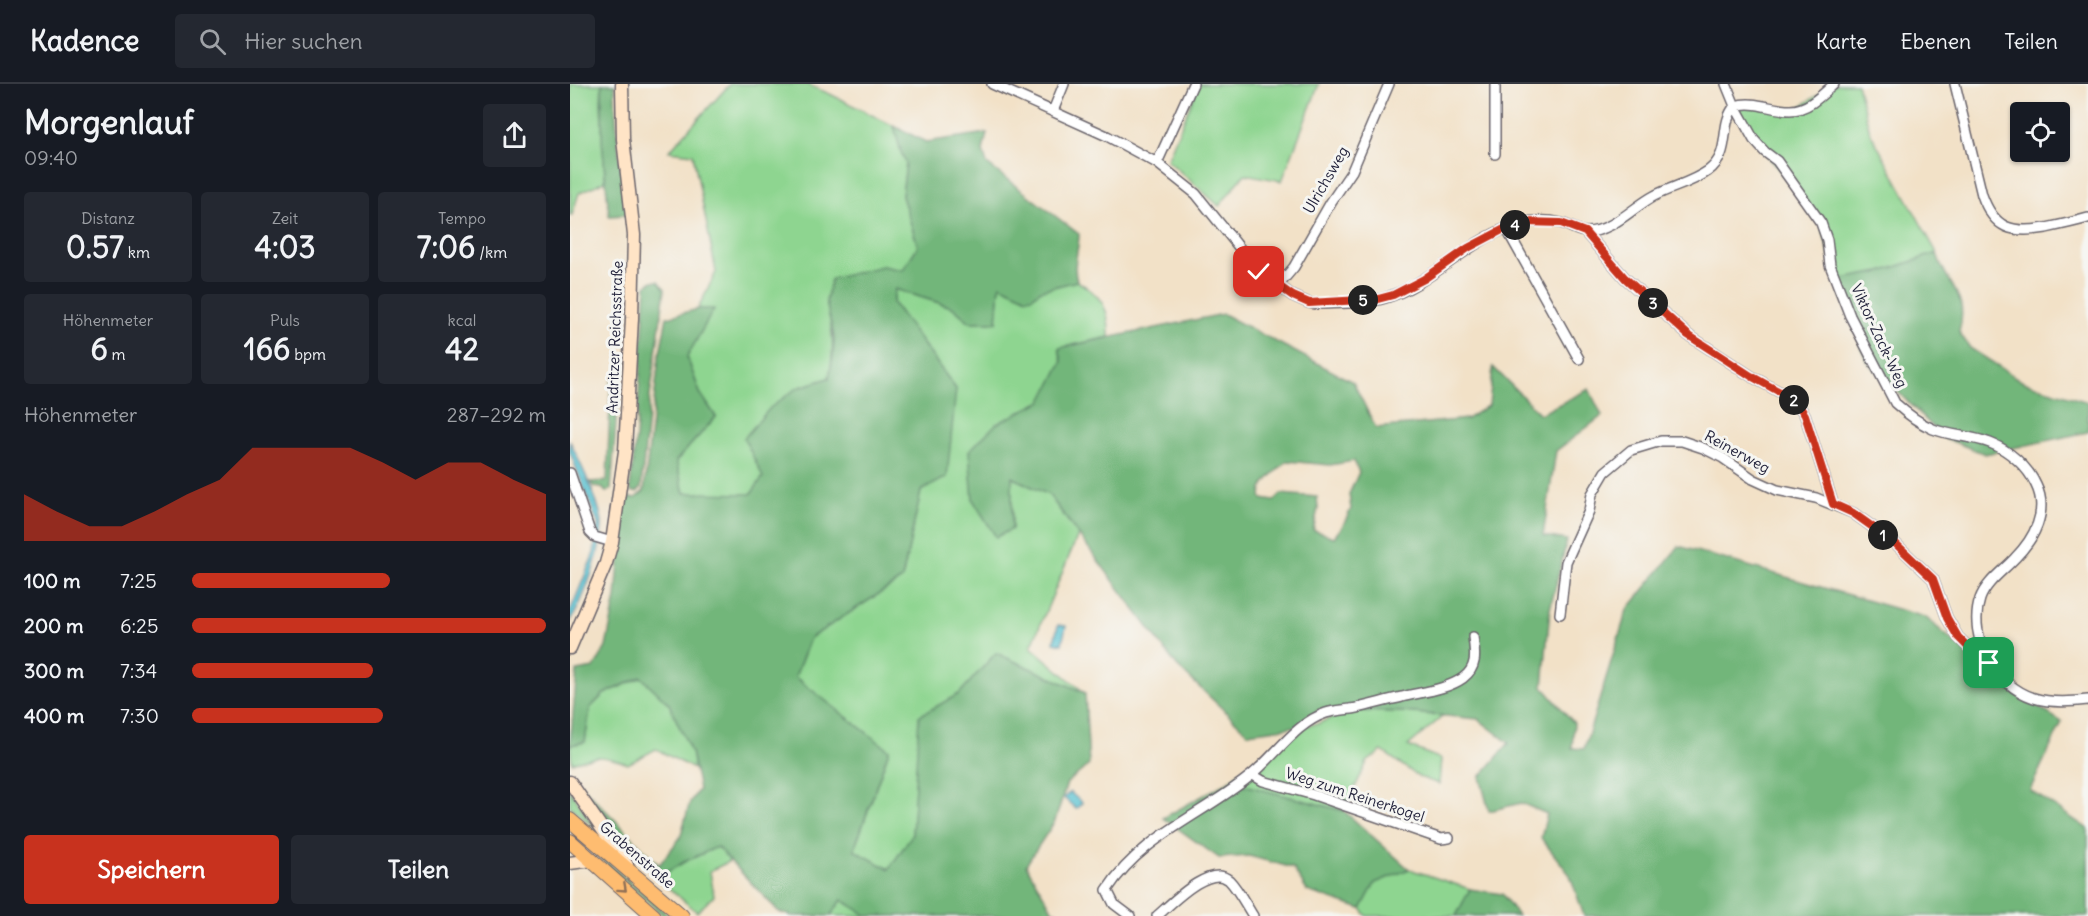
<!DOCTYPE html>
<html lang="de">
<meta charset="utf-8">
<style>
body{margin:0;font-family:Delius,sans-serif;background:#242831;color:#f1f3f6;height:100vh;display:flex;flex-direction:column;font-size:22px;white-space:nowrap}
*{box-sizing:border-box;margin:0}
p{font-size:20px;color:#9ea1a6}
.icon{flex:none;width:33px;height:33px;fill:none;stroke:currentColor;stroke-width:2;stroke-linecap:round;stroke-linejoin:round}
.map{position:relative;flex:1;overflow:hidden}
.panel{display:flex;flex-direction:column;background:#171b24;width:570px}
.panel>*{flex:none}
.fabs{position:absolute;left:1440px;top:18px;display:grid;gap:12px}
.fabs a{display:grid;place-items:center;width:60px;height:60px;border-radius:6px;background:#171b24;box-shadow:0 2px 4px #0004;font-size:30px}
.pin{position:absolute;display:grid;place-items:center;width:51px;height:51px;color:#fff;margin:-26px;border-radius:12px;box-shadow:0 3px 9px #0006}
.km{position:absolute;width:30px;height:30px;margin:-15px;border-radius:50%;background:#222;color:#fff;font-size:16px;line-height:30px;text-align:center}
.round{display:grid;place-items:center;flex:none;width:63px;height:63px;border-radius:6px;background:#242831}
.head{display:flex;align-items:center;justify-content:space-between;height:102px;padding:0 24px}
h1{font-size:33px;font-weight:800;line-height:45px}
.figures{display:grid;grid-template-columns:repeat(3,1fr);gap:9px;height:102px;padding:6px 24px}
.figures div{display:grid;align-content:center;border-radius:6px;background:#242831;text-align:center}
.figures b{font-size:30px;font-weight:800}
.figures small{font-size:16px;font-weight:400}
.figures p{font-size:16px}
.chart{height:168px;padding:12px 24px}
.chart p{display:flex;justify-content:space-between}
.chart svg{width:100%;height:108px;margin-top:6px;fill:#c8321e;opacity:.7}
.cta{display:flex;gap:12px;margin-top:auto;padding:12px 24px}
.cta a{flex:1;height:69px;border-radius:6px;background:#c8321e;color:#fff;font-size:24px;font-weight:800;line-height:69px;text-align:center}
.cta a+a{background:#242831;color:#f1f3f6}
ul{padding:0 24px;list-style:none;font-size:20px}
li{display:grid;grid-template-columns:96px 72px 1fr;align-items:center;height:45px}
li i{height:15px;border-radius:8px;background:#c8321e}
header{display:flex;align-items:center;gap:36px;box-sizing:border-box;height:84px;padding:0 30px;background:#171b24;border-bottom:2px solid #363941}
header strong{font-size:28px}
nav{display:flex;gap:33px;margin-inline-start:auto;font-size:21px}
.search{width:420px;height:54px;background:#242831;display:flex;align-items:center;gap:15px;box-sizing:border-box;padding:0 21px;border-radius:6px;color:#9ea1a6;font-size:22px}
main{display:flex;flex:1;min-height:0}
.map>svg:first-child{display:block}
</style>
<header>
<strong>Kadence</strong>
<div class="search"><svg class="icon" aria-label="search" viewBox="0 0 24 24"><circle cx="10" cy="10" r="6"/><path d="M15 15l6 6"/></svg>Hier suchen</div>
<nav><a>Karte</a><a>Ebenen</a><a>Teilen</a></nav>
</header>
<main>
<section class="panel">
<div class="head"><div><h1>Morgenlauf</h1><p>09:40</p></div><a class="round"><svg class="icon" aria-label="share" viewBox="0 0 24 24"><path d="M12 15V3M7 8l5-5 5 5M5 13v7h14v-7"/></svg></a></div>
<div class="figures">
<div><p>Distanz</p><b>0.57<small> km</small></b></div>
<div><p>Zeit</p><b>4:03</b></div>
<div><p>Tempo</p><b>7:06<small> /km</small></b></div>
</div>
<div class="figures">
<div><p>Höhenmeter</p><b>6<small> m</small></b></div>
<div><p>Puls</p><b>166<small> bpm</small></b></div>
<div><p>kcal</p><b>42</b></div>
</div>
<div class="chart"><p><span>Höhenmeter</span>287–292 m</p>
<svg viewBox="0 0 160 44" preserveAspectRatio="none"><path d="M0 44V25L10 32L20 38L30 38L40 32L50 25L60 19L70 6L80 6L90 6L100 6L110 12L120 19L130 12L140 12L150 19L160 25V44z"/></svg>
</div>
<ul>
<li><b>100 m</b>7:25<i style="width:56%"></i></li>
<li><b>200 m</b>6:25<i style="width:100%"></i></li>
<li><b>300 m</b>7:34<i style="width:51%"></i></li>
<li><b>400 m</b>7:30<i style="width:54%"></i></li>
</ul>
<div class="cta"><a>Speichern</a><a>Teilen</a></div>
</section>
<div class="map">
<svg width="1518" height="832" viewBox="0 0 1518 832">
<rect width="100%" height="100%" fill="#f6f6f2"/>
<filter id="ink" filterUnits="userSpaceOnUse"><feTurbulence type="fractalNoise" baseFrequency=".0167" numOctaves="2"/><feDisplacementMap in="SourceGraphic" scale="12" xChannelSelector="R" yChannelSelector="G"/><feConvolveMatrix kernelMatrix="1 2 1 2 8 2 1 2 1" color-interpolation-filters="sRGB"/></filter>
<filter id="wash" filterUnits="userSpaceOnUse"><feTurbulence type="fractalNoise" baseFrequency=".008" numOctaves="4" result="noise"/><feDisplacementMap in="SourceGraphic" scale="24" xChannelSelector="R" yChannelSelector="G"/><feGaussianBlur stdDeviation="1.35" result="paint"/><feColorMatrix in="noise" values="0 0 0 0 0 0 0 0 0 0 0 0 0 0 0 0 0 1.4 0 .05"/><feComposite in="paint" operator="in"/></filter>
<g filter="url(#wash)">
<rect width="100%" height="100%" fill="#f2e1c7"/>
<path fill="#8ed590" stroke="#587c66" stroke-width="1.5" d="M 0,0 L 32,0 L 31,18 L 35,97 L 9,109 L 2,131 L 0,131 Z
M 160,0 L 236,0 L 260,10 L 324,42 L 331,68 L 336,79 L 332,112 L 348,162 L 333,186 L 312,182 L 256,217 C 263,248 265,263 259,294 L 227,304 L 193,393 L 181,411 L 114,409 L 106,377 L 146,333 L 130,309 L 117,273 L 143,226 L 128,225 L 146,188 L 123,70 L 99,67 Z
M 629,0 L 749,0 L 712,97 L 675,90 L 649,122 L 597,76 Z
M 1264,0 L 1287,0 L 1300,48 L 1367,169 L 1311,188 L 1266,196 L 1251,139 L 1195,68 L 1165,22 L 1227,25 Z
M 507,197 C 531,211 540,224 539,253 L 489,264 L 492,278 L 472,318 L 426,340 L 442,445 L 441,393 L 479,411 L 508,451 L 461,563 L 515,609 L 426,569 L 389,610 L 350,632 L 342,751 L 320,785 L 284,767 L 319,666 L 225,593 L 240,554 L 332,495 L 351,407 L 386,305 L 323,219 L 325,205 L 382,223 L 400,238 L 427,238 L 430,201 L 462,213 L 471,206 Z
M 72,593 L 99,620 L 121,668 L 124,685 L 86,665 L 58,680 C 32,671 28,671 2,679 L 0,661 L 15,658 L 20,624 L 34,610 Z
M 777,627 L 834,628 L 873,632 L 838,662 L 871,675 L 869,700 L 849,693 L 812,667 L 797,678 L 774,727 L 659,697 L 729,642 L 747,640 Z
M 0,706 L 25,745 L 0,722 Z
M 12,756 L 99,832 L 94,832 L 12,758 Z
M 147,763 L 160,777 L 140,787 L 144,812 L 127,828 L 87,794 L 114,778 Z
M 839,785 L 900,805 L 886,832 L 797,832 L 791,825 L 805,799 Z
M 272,816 L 298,832 L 260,832 Z"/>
<path fill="#72b67a" stroke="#4a6c5a" stroke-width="1.5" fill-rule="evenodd" d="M 32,0 L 45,0 C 45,44 51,87 57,131 L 39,132 L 32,56 Z
M 324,42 L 356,58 L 417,49 L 413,67 L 417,80 L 509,150 C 509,166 502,181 507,197 L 471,206 L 462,213 L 457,214 L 430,201 L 427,238 L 400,238 L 382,223 L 325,205 L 323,219 L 386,305 L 377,393 L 351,407 L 332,495 L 240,554 L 225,593 L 319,666 L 284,766 L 319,785 L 342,751 L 349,632 L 389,610 L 426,569 L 515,609 L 519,681 L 497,699 L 485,737 L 456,781 L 483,827 L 502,832 L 298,832 L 272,816 L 260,832 L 222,832 L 209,828 L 147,763 L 114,778 L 87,794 L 44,746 L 9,699 L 89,781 L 110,754 L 120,718 L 129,705 L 121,668 L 99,620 L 71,593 L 34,610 L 20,624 L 15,658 L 0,661 L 7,587 L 24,584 L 36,563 L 46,514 L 50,466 L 49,413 L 65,414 L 74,407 L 89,273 L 97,233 L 128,225 L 144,225 L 117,273 L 130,309 L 146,333 L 106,377 L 114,409 L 181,410 L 193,393 L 174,354 L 200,324 L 227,304 L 259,294 L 263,272 L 264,253 L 256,217 L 261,195 L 312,182 L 333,186 L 348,162 L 332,112 L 336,79 L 331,68 Z
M 1367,169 C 1375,201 1400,209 1389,248 L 1400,264 L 1453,298 L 1518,318 L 1518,348 L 1415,370 L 1374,354 L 1296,276 L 1266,196 L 1311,188 Z
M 82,197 L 89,197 L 95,205 L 80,312 L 71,404 L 67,408 L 62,408 L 60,404 L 66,352 L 76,202 Z
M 653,230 L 783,298 L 806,344 L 897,335 L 919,321 L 923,283 L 970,330 L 1019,305 L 1032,332 L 986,367 L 973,452 L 997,456 L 980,525 L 973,603 L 1004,639 L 1002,664 L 1014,665 L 1057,526 L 1109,462 L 1355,533 L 1438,604 L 1492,638 L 1460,706 L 1518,745 L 1518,832 L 1014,832 L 1000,791 L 971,754 L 977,730 L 951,719 L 919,727 L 910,693 L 939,659 L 908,635 L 834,628 L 749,626 L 729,642 L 678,649 L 607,582 L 479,411 L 442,393 L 442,445 L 426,453 L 403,416 L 399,367 L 426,340 L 472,317 L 492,278 L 489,264 ZM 717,377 L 760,381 L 784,377 L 789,388 L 779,410 L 781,425 L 772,443 L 764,453 L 743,446 L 748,425 L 747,413 L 711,410 L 704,417 L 692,415 C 687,400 708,387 717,377 Z
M 41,297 L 49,298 L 41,406 L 36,408 L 32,404 L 24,403 L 20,398 L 37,397 Z
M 659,697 L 774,727 L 839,785 L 805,799 L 791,825 L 737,807 L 723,784 L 679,772 L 649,774 L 593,734 Z
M 900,805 L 932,810 L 948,832 L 886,832 Z"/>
<path fill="#56c2d1" stroke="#3c7286" stroke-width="1.5" d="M 0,357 C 8,375 32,423 32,440 C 32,467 14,515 0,538 L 0,528 L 24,469 L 28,440 L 0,368 Z
M 488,541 L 496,542 L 492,560 L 484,558 Z
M 500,708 L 512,719 L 506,725 L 494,714 Z"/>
</g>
<g filter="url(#ink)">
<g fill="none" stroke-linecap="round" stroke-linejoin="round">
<defs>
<path id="street" d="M 422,0 L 537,52 L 587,79 L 626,110 L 689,188 L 723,212 L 739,219 L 747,220 C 768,219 796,220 815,214 C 860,200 893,161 937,144 C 954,137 973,135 991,139 C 999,141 1008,148 1016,148 C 1042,148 1063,123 1084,112 C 1101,103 1121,99 1138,87 C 1163,68 1148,42 1165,22 C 1184,16 1201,26 1220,26 C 1238,26 1252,11 1264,0
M 1156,0 L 1165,22 L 1184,56 L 1195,68 L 1207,77 L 1251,139 L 1257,156 L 1260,181 L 1280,232 L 1325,319 C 1336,329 1349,339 1363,345 C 1381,352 1402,352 1420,359 C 1439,366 1458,383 1466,401 C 1479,427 1464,455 1445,474 C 1433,487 1416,498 1410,515 C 1397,554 1426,602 1464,614 C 1480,619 1501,618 1518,616
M 1385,0 L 1412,111 C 1424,145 1442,150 1476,144 C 1490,141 1504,138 1518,134
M 483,27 L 494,0
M 925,70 L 925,0
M 587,79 L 623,0
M 936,144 L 1009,275
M 1015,148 L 1055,194 L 1118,251 L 1181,292 L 1226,317 L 1235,331 L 1263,420
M 708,202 L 724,183 L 761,118 L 782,87 L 819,0
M 0,389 L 20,448 L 25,453 L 42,458
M 990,530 L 996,478 L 1019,427 L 1022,410 L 1035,388 L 1061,366 L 1091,357 L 1112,357 L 1133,364 L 1153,374 L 1183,395 L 1207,406 L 1246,414 L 1283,429 L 1325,459 L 1363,495 L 1377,534 L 1388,553 L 1405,570 L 1419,579
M 683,691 L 693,697 L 744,711 L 871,755 L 879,754
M 560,832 L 544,820 L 537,806 C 571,753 632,731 679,693 C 704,674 725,639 756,629 C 766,626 777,626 787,624 C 802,621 817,616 832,613 C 851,608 876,606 893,594 C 908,583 905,569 903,553
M 587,832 C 601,820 640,779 659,796 C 668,805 676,821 683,832"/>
<path id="secondary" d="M 0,564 L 36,479 L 42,458 L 55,367 L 62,234 L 64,151 L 53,55 L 52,0
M 0,698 L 57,781
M 0,779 L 22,776"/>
<path id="primary" d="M 0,736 L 112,832
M 0,757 L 84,832"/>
</defs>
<use href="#street" stroke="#6b656c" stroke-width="12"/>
<use href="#secondary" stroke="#6b656c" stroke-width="15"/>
<use href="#primary" stroke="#6b656c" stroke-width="16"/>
<use href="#street" stroke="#fff" stroke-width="9"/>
<use href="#secondary" stroke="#ffe4c6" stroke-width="12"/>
<use href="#primary" stroke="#febc70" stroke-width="14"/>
</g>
<defs><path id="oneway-chevron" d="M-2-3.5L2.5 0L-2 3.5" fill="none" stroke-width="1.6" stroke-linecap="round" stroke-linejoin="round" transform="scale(1.5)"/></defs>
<use stroke="#906f56" href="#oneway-chevron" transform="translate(53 804) rotate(42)"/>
</g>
<g fill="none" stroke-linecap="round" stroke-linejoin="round" filter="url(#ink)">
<defs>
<path id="route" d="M 689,188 L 723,212 L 739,219 L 808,215 L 823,211 L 854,195 L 898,164 L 936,144 L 955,138 L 991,139 L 1015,148 L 1055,194 L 1118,251 L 1181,292 L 1226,317 L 1235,331 L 1263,420 L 1283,429 L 1325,459 L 1363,495 L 1377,534 L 1388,553 L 1405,570 L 1419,579"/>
</defs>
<use href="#route" stroke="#fff" stroke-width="12"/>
<use href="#route" stroke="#c8321e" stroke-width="8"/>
</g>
<g text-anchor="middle" stroke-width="6" stroke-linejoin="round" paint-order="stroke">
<g font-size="15" fill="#22223b" stroke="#f6f6f2">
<text transform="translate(756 96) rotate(-60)" y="5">Ulrichsweg</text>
<text transform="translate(1309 252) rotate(65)" y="5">Viktor-Zack-Weg</text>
<text transform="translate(45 253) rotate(-88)" y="5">Andritzer Reichsstraße</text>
<text transform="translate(1167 368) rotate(29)" y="5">Reinerweg</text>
<text transform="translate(785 711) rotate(18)" y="5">Weg zum Reinerkogel</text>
<text transform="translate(67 771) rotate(41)" y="5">Grabenstraße</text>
</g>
</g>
</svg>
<div class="fabs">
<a><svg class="icon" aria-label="locate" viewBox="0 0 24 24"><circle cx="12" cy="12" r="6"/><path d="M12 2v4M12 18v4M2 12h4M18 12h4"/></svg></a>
</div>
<div class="pin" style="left:1419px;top:579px;background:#1e9e55"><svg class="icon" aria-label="arrive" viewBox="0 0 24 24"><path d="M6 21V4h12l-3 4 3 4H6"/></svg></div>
<div class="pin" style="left:689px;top:188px;background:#d93025"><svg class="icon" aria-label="check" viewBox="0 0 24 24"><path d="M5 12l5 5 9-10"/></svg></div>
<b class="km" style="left:1313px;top:451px">1</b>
<b class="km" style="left:1224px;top:316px">2</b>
<b class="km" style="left:1083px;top:219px">3</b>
<b class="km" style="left:945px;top:141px">4</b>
<b class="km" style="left:793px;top:216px">5</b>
</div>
</main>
